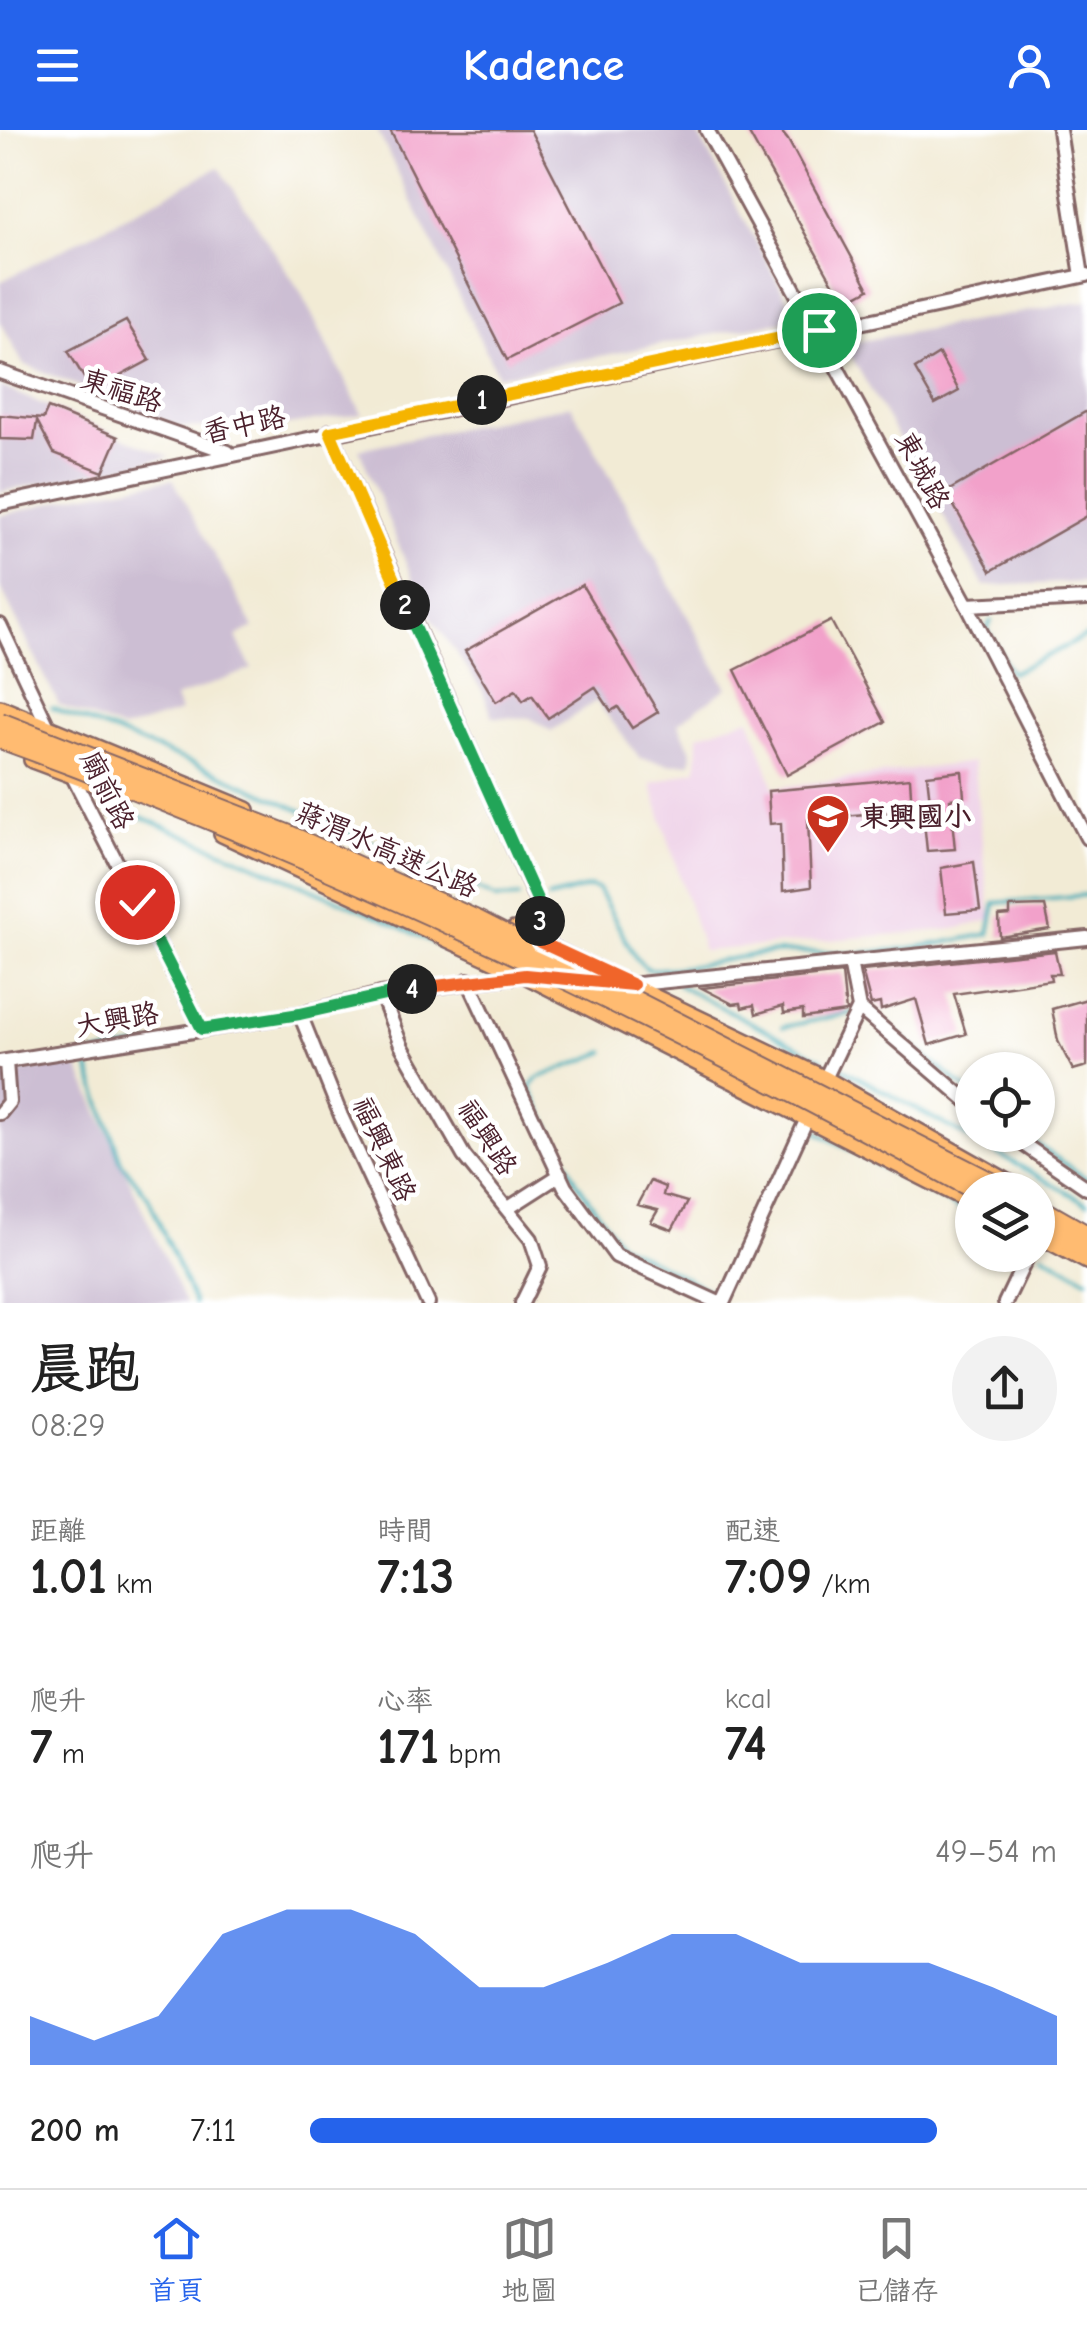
<!DOCTYPE html>
<html lang="zh-TW">
<meta charset="utf-8">
<style>
body{margin:0;font-family:"Comic Neue","LXGW WenKai TC",sans-serif;background:#f2f2f2;color:#222;height:100vh;display:flex;flex-direction:column;font-size:38px;white-space:nowrap}
*{box-sizing:border-box;margin:0}
p{font-size:32px;color:#767676}
.icon{flex:none;width:55px;height:55px;fill:none;stroke:currentColor;stroke-width:2;stroke-linecap:round;stroke-linejoin:round}
.map{position:relative;height:1173px;overflow:hidden}
.drawer{display:flex;flex-direction:column;background:#fff;flex:1}
.drawer>*{flex:none}
.buttons{position:absolute;left:955px;top:922px;display:grid;gap:20px}
.buttons a{display:grid;place-items:center;width:100px;height:100px;border-radius:50%;background:#fff;box-shadow:0 2px 8px #0004;font-size:50px}
.pin{position:absolute;display:grid;place-items:center;width:85px;height:85px;color:#fff;margin:-42px;border:5px solid #fff;border-radius:50%;box-shadow:0 2px 10px #0007}
.km{position:absolute;width:50px;height:50px;margin:-25px;border-radius:50%;background:#222;color:#fff;font-size:28px;line-height:50px;text-align:center}
.round{display:grid;place-items:center;flex:none;width:105px;height:105px;border-radius:52px;background:#f2f2f2}
.summary{display:flex;align-items:center;justify-content:space-between;height:170px;padding:0 30px}
h1{font-size:55px;font-weight:800;line-height:75px}
.stats{display:grid;grid-template-columns:repeat(3,1fr);gap:15px;height:170px;padding:10px 30px}
.stats div{display:grid;align-content:center}
.stats b{font-size:50px;font-weight:800}
.stats small{font-size:28px;font-weight:400}
.stats p{font-size:28px}
.chart{height:280px;padding:20px 30px}
.chart p{display:flex;justify-content:space-between}
.chart svg{width:100%;height:180px;margin-top:10px;fill:#2563eb;opacity:.7}
ul{padding:0 30px;list-style:none;font-size:32px}
li{display:grid;grid-template-columns:160px 120px 1fr;align-items:center;height:75px}
li i{height:25px;border-radius:12px;background:#2563eb}
header{display:flex;justify-content:space-between;align-items:center;height:130px;padding:0 30px;background:#2563eb;color:#fff;font-size:45px;font-weight:800}
.dock{display:flex;justify-content:space-around;align-items:center;height:140px;border-top:2px solid #e0e0e0;background:#fff;font-size:28px;color:#767676}
.dock a{display:grid;justify-items:center;gap:5px}
.dock .active{color:#2563eb}
.map>svg:first-child{display:block}
</style>
<header><svg class="icon" aria-label="menu" viewBox="0 0 24 24"><path d="M4 6h16M4 12h16M4 18h16"/></svg>Kadence<svg class="icon" aria-label="person" viewBox="0 0 24 24"><circle cx="12" cy="8" r="4"/><path d="M4 21q1-7 8-7t8 7"/></svg></header>
<div class="map">
<svg width="1087" height="1173" viewBox="0 0 1087 1173">
<rect width="100%" height="100%" fill="#fff"/>
<filter id="ink" filterUnits="userSpaceOnUse"><feTurbulence type="fractalNoise" baseFrequency=".01" numOctaves="2"/><feDisplacementMap in="SourceGraphic" scale="20" xChannelSelector="R" yChannelSelector="G"/><feConvolveMatrix kernelMatrix="1 2 1 2 8 2 1 2 1" color-interpolation-filters="sRGB"/></filter>
<filter id="wash" filterUnits="userSpaceOnUse"><feTurbulence type="fractalNoise" baseFrequency=".0048" numOctaves="4" result="noise"/><feDisplacementMap in="SourceGraphic" scale="40" xChannelSelector="R" yChannelSelector="G"/><feGaussianBlur stdDeviation="2.25" result="paint"/><feColorMatrix in="noise" values="0 0 0 0 0 0 0 0 0 0 0 0 0 0 0 0 0 1.4 0 .05"/><feComposite in="paint" operator="in"/></filter>
<g filter="url(#wash)">
<rect width="100%" height="100%" fill="#f2ebd5"/>
<path fill="#eed0e7" d="M 750,588 L 774,658 L 973,632 L 991,790 L 955,799 L 703,821 L 651,654 L 697,639 L 698,605 Z"/>
<path fill="#ccbed3" d="M 377,0 L 696,0 L 792,178 L 787,190 L 498,246 Z
M 219,37 L 300,161 L 362,284 L 261,299 L 181,297 L 23,234 L 0,191 L 0,152 Z
M 1087,171 L 1087,452 L 984,456 L 844,214 Z
M 0,256 L 16,263 L 170,327 L 0,362 Z
M 571,275 L 727,558 L 678,593 L 692,622 L 691,633 L 669,634 L 640,628 L 596,571 L 551,601 L 530,588 L 493,587 L 482,560 L 424,477 L 359,319 Z
M 173,349 L 254,498 L 236,507 L 252,539 L 175,568 L 180,582 L 123,600 L 59,575 L 0,457 L 0,386 L 81,365 Z
M 76,932 L 185,1173 L 0,1173 L 0,945 Z"/>
<g fill="none" stroke-linecap="round" stroke-linejoin="round">
<path stroke="#3cacb8" stroke-width="4" d="M 991,491 L 987,499 L 1011,543 L 1087,506
M 52,578 L 206,638 L 497,768 L 519,767
M 94,667 L 379,787 L 480,835
M 548,768 L 590,757 L 598,759 L 636,828 L 647,839 C 689,841 727,827 768,823 C 798,820 830,824 860,823 C 903,821 948,812 989,804 L 995,773 L 1087,765
M 678,855 L 822,929
M 876,886 L 972,964
M 783,897 L 852,883
M 605,922 L 538,948 L 530,958 L 577,1052 L 619,1113 L 716,1164
M 85,926 L 121,1032 L 148,1067 L 194,1173
M 21,937 L 170,911
M 842,938 L 1087,1073
M 815,1001 L 972,1086
M 1023,1005 L 1087,1049
M 1043,1124 L 1087,1149"/>
</g>
<g id="blocks">
<path fill="#f2a1ca" d="M 390,0 L 530,0 L 619,173 L 507,230 Z
M 747,0 L 780,0 L 788,10 L 869,159 L 844,173 Z
M 126,191 L 150,230 L 92,261 L 68,221 Z
M 939,224 L 959,261 L 935,274 L 915,239 Z
M 48,278 L 118,307 L 103,342 L 54,323 L 37,291 L 34,310 L 0,309 L 0,285 L 43,289 Z
M 1087,281 L 1087,386 L 991,441 L 946,362 Z
M 582,455 L 658,582 L 632,598 L 618,577 L 611,581 L 595,557 L 548,588 L 532,565 L 523,571 L 516,560 L 496,572 L 465,521 Z
M 831,491 L 885,592 L 787,645 L 735,540 Z
M 962,641 L 964,667 L 950,669 L 955,719 L 927,721 L 922,672 L 930,671 L 927,645 Z
M 910,648 L 912,680 L 808,689 L 811,757 L 783,761 L 781,693 L 770,694 L 768,661 Z
M 974,732 L 980,780 L 946,783 L 941,738 Z
M 1045,776 L 1050,799 L 1000,807 L 999,786 L 1010,785 L 1010,777 Z
M 1055,821 L 1060,844 L 1050,844 L 1051,850 L 954,864 L 966,904 L 929,915 L 916,869 L 881,880 L 880,873 L 871,875 L 862,841 Z
M 842,843 L 846,882 L 803,888 L 803,880 L 784,883 L 783,876 L 756,884 L 754,875 L 742,878 L 741,873 L 733,874 L 702,858 Z
M 1087,869 L 1087,936 L 1073,940 L 1058,911 L 1052,879 Z
M 650,1051 L 665,1057 L 663,1065 L 687,1072 L 672,1100 L 651,1092 L 658,1080 L 637,1075 Z"/>
</g>
</g>
<g filter="url(#ink)">
<use href="#blocks" fill-opacity="0" stroke="#856666" stroke-width="2.5"/>
<g fill="none" stroke-linecap="round" stroke-linejoin="round">
<defs>
<path id="minor" d="M 707,0 L 967,475 L 1087,708
M 1059,0 L 1082,146
M 0,242 L 228,322
M 330,301 L 539,776 L 540,812
M 0,374 L 1087,145
M 967,475 L 1087,469
M 0,495 L 51,603
M 71,643 L 202,899
M 468,850 L 565,1057 L 616,1126 L 719,1173
M 629,855 L 1087,808
M 381,864 L 401,915 L 464,1026 L 531,1109 L 540,1136 L 522,1173
M 859,878 L 972,975
M 300,884 L 341,986 L 428,1173
M 0,932 L 300,884 L 381,864 L 525,845
M 822,955 L 859,878 L 850,832
M 0,983 L 9,972 L 6,932
M 1010,1005 L 1087,1058
M 507,1079 L 560,1045
M 723,1173 L 810,982
M 1005,1173 L 1028,1125"/>
<path id="major" d="M 0,578 L 247,680
M 32,630 L 99,655
M 222,704 L 525,845 L 972,1072
M 514,800 L 825,949 L 1022,1060
M 1038,1105 L 1087,1131"/>
<path id="highway" d="M 1038,1077 L 1087,1105
M 1038,1094 L 1087,1120"/>
</defs>
<use href="#minor" stroke="#856666" stroke-width="18"/>
<use href="#major" stroke="#856666" stroke-width="20"/>
<use href="#highway" stroke="#856666" stroke-width="22"/>
<use href="#minor" stroke="#fff" stroke-width="12"/>
<use href="#major" stroke="#ffbb71" stroke-width="15"/>
<use href="#highway" stroke="#ffbb71" stroke-width="18"/>
<defs>
<path id="highway-bridge" d="M 0,592 L 287,704 L 479,791 L 1007,1060
M 0,609 C 337,731 660,889 975,1060"/>
</defs>
<use href="#highway-bridge" stroke="#856666" stroke-width="22" stroke-linecap="butt"/>
<use href="#highway-bridge" stroke="#ffbb71" stroke-width="18"/>
</g>
</g>
<g fill="none" stroke-linecap="round" stroke-linejoin="round" filter="url(#ink)">
<defs>
<path id="split-1" d="M 482,270 L 819,200"/>
<path id="split-2" d="M 405,475 L 330,302 L 482,270"/>
<path id="split-3" d="M 405,475 L 540,776 L 540,791"/>
<path id="split-4" d="M 412,859 L 525,845 L 633,855 L 540,812 L 540,791"/>
<path id="split-5" d="M 137,772 L 202,899 L 300,884 L 412,859"/>
</defs>
<use href="#split-1" stroke="#fff" stroke-width="20"/>
<use href="#split-2" stroke="#fff" stroke-width="20"/>
<use href="#split-3" stroke="#fff" stroke-width="20"/>
<use href="#split-4" stroke="#fff" stroke-width="20"/>
<use href="#split-5" stroke="#fff" stroke-width="20"/>
<use href="#split-1" stroke="#f5b400" stroke-width="12"/>
<use href="#split-2" stroke="#f5b400" stroke-width="12"/>
<use href="#split-3" stroke="#22a559" stroke-width="12"/>
<use href="#split-4" stroke="#f0652b" stroke-width="12"/>
<use href="#split-5" stroke="#22a559" stroke-width="12"/>
</g>
<defs>
<symbol id="school-pin" viewBox="-11 -11 22 30"><path d="M0 17L-7.5 6A9.5 9.5 0 1 1 7.5 6Z" fill="#c8321e" stroke="#fff"/><path d="M0-5L7-2L0 1L-7-2ZM-4 1L0 2.5L4 1V4Q0 6-4 4Z" fill="#fff"/></symbol>
</defs>
<g fill-rule="evenodd">
<use href="#school-pin" x="803" y="661" width="50" height="68"/>
</g>
<g text-anchor="middle" stroke-width="9" stroke-linejoin="round" paint-order="stroke">
<g font-size="28" fill="#4a1f2b" stroke="#fff">
<text transform="translate(122 260) rotate(18)" y="10">東福路</text>
<text transform="translate(244 294) rotate(-12)" y="10">香中路</text>
<text transform="translate(923 340) rotate(62)" y="10">東城路</text>
<text transform="translate(108 660) rotate(63)" y="10">廟前路</text>
<text transform="translate(387 719) rotate(24)" y="10">蔣渭水高速公路</text>
<text transform="translate(117 889) rotate(-10)" y="10">大興路</text>
<text transform="translate(488 1007) rotate(57)" y="10">福興路</text>
<text transform="translate(385 1019) rotate(65)" y="10">福興東路</text>
</g>
<g font-size="28" font-weight="bold" fill="#4a1f2b" stroke="#fff" text-anchor="start">
<text x="860" y="696">東興國小</text>
</g>
</g>
</svg>
<div class="buttons">
<a><svg class="icon" aria-label="locate" viewBox="0 0 24 24"><circle cx="12" cy="12" r="6"/><path d="M12 2v4M12 18v4M2 12h4M18 12h4"/></svg></a>
<a><svg class="icon" aria-label="layers" viewBox="0 0 24 24"><path d="M12 4l9 5-9 5-9-5zM3 14l9 5 9-5"/></svg></a>
</div>
<div class="pin" style="left:819px;top:200px;background:#1e9e55"><svg class="icon" aria-label="arrive" viewBox="0 0 24 24"><path d="M6 21V4h12l-3 4 3 4H6"/></svg></div>
<div class="pin" style="left:137px;top:772px;background:#d93025"><svg class="icon" aria-label="check" viewBox="0 0 24 24"><path d="M5 12l5 5 9-10"/></svg></div>
<b class="km" style="left:482px;top:270px">1</b>
<b class="km" style="left:405px;top:475px">2</b>
<b class="km" style="left:540px;top:791px">3</b>
<b class="km" style="left:412px;top:859px">4</b>
</div>
<section class="drawer">
<div class="summary"><div><h1>晨跑</h1><p>08:29</p></div><a class="round"><svg class="icon" aria-label="share" viewBox="0 0 24 24"><path d="M12 15V3M7 8l5-5 5 5M5 13v7h14v-7"/></svg></a></div>
<div class="stats">
<div><p>距離</p><b>1.01<small> km</small></b></div>
<div><p>時間</p><b>7:13</b></div>
<div><p>配速</p><b>7:09<small> /km</small></b></div>
</div>
<div class="stats">
<div><p>爬升</p><b>7<small> m</small></b></div>
<div><p>心率</p><b>171<small> bpm</small></b></div>
<div><p>kcal</p><b>74</b></div>
</div>
<div class="chart"><p><span>爬升</span>49–54 m</p>
<svg viewBox="0 0 160 44" preserveAspectRatio="none"><path d="M0 44V32L10 38L20 32L30 12L40 6L50 6L60 12L70 25L80 25L90 19L100 12L110 12L120 19L130 19L140 19L150 25L160 32V44z"/></svg>
</div>
<ul>
<li><b>200 m</b>7:11<i style="width:84%"></i></li>
</ul>
</section>
<nav class="dock">
<a class="active"><svg class="icon" aria-label="home" viewBox="0 0 24 24"><path d="M3 11l9-7 9 7M6 9v11h12V9"/></svg>首頁</a>
<a><svg class="icon" aria-label="map" viewBox="0 0 24 24"><path d="M3 6l6-2 6 2 6-2v14l-6 2-6-2-6 2zM9 4v14M15 6v14"/></svg>地圖</a>
<a><svg class="icon" aria-label="saved" viewBox="0 0 24 24"><path d="M7 4h10v16l-5-4-5 4z"/></svg>已儲存</a>
</nav>
